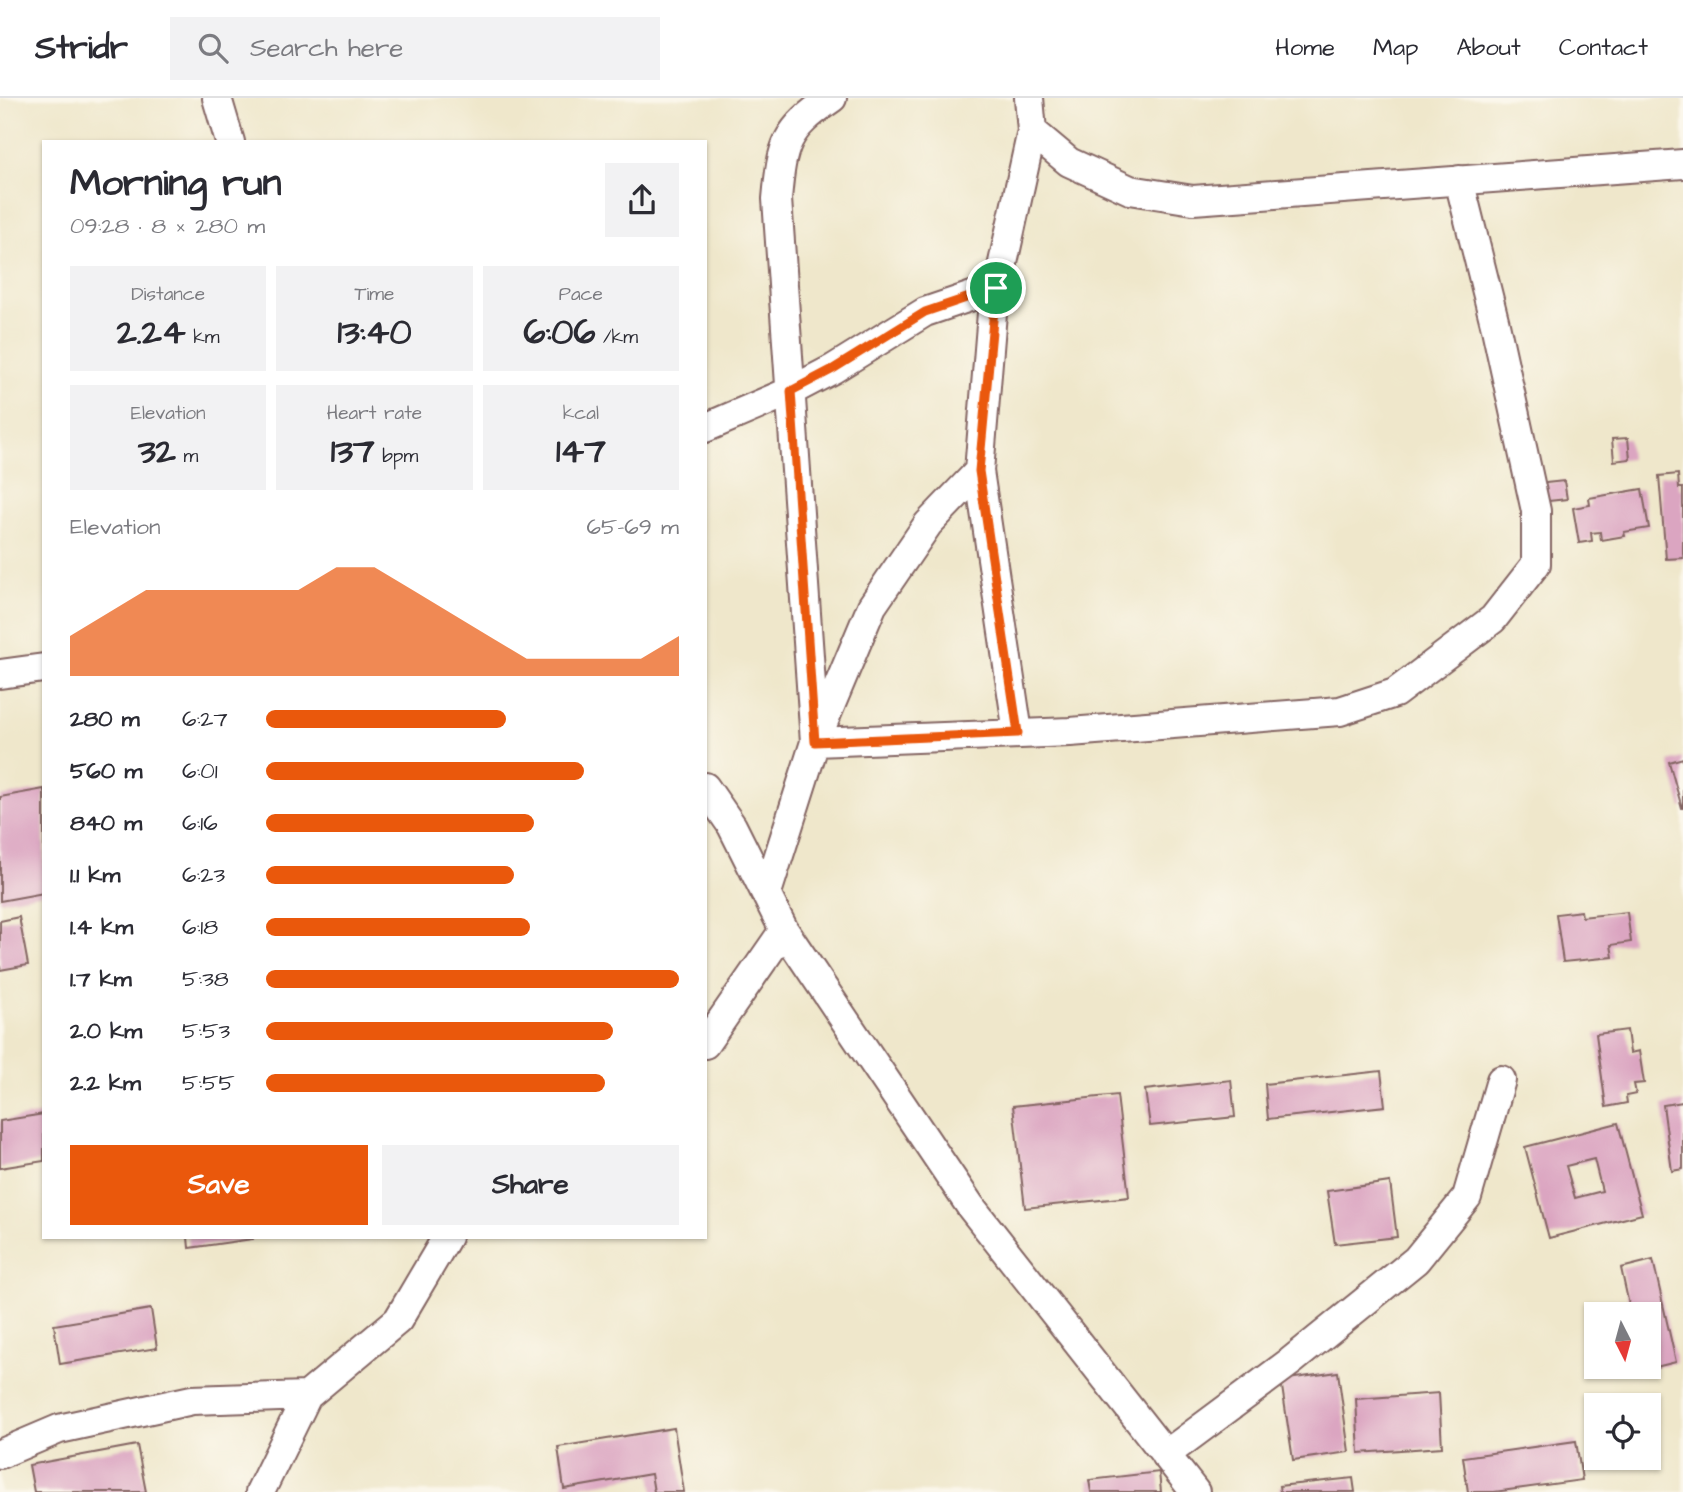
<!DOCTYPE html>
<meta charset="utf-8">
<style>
body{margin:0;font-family:"Architects Daughter",sans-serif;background:#f2f2f3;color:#2b2b33;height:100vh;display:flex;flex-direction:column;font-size:26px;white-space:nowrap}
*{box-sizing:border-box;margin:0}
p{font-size:23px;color:#7c7c81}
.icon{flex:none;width:38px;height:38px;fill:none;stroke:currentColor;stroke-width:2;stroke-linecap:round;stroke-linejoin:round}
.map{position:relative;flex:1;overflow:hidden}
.sheet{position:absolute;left:42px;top:42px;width:665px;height:1099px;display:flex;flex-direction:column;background:#fff;border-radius:0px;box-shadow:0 2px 5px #0004}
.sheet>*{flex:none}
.needle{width:46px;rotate:174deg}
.controls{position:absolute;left:1584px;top:1204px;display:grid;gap:14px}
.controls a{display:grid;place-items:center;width:77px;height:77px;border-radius:0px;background:#fff;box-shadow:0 2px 5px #0004;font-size:35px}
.pin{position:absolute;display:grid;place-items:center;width:60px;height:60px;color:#fff;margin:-30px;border:4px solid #fff;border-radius:50%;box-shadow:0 2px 7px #0007}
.round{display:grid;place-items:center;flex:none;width:74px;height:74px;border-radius:0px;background:#f2f2f3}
.headline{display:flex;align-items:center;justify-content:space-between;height:119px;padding:0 28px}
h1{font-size:38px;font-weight:700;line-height:52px}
.stats{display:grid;grid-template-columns:repeat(3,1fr);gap:10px;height:119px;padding:7px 28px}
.stats div{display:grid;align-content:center;border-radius:0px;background:#f2f2f3;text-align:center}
.stats b{font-size:35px;font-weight:700}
.stats small{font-size:19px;font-weight:400}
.stats p{font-size:19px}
.chart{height:196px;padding:14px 28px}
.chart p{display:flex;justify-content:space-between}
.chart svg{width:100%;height:126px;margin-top:7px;fill:#ea580c;opacity:.7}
.action{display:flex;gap:14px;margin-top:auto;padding:14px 28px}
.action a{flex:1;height:80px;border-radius:0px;background:#ea580c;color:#fff;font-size:28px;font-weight:700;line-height:80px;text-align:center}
.action a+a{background:#f2f2f3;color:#2b2b33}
ul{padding:0 28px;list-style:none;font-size:23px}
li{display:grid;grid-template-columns:112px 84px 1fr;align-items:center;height:52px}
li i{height:18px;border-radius:9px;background:#ea580c}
header{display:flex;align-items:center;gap:42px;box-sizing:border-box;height:98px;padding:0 35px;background:#fff;border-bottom:2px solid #e1e1e2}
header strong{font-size:33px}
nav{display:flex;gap:38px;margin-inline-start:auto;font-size:24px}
.search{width:490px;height:63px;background:#f2f2f3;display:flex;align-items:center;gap:18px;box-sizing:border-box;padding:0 24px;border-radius:0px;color:#7c7c81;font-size:26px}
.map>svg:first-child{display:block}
</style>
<header>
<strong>Stridr</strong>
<div class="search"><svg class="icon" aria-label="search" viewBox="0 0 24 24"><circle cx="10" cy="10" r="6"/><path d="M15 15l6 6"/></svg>Search here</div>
<nav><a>Home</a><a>Map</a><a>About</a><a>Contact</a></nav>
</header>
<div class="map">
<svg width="1683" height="1394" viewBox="0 0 1683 1394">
<rect width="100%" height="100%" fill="#fbf7ec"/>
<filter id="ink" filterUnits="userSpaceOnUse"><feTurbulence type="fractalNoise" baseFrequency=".0143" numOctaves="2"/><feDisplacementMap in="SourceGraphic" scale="14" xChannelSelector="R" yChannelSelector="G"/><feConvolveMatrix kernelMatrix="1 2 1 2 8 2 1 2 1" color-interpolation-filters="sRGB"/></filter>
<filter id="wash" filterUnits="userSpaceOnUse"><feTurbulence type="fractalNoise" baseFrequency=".00686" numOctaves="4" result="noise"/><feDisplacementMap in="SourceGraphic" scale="28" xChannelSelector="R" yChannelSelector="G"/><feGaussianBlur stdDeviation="1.57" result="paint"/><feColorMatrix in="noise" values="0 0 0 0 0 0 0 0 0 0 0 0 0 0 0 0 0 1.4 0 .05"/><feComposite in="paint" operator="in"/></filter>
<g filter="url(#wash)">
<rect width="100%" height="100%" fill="#efe7cb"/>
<g id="blocks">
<path fill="#dba5c1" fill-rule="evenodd" d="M 1628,340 L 1630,361 L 1614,363 L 1612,341 Z
M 1678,376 L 1679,390 L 1683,390 L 1683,460 L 1666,461 L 1659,378 Z
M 1564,383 L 1567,401 L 1539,404 L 1537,386 Z
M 1642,391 L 1649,430 L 1624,434 L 1625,438 L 1601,442 L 1600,434 L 1591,435 L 1592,443 L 1579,445 L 1573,410 L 1590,407 L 1589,400 Z
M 1683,660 L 1683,710 L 1682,710 L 1669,664 Z
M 44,691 L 44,795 L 0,803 L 0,699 Z
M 1581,813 L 1582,819 L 1627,814 L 1631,844 L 1611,847 L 1613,859 L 1563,864 L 1556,816 Z
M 19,819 L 28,867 L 0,872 L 0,823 Z
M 1627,932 L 1630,955 L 1639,953 L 1644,985 L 1634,986 L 1636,996 L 1626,998 L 1627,1005 L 1606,1009 L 1596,936 Z
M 1381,973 L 1385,1008 L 1268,1021 L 1265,986 Z
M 1231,982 L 1235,1019 L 1150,1028 L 1145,992 Z
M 1117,997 L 1129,1099 L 1025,1110 L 1013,1008 Z
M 1683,1004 L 1683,1071 L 1672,1073 L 1663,1007 Z
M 44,1016 L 44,1063 L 0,1070 L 0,1023 Z
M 1618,1025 L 1642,1116 L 1549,1140 L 1525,1049 ZM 1594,1061 L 1602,1093 L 1575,1100 L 1566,1068 Z
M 1390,1084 L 1397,1139 L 1335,1146 L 1327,1093 Z
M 188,1139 L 253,1139 L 253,1141 L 189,1150 Z
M 1653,1162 L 1676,1264 L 1644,1272 L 1644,1269 L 1648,1269 L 1648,1216 L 1631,1216 L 1621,1170 Z
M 151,1211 L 157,1250 L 60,1266 L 54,1227 Z
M 1338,1274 L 1349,1354 L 1293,1362 L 1281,1282 Z
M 1439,1295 L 1442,1349 L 1359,1355 L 1356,1301 Z
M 674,1330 L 684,1394 L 654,1394 L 651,1376 L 564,1391 L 558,1349 Z
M 1576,1343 L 1582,1382 L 1494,1394 L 1468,1394 L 1463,1359 Z
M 137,1347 L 146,1394 L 34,1394 L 29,1367 Z
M 1159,1374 L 1161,1394 L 1091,1394 L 1089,1382 Z
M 1353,1380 L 1355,1394 L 1280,1394 L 1279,1388 Z"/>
</g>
</g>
<g filter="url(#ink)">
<use href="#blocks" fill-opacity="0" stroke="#846563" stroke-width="2"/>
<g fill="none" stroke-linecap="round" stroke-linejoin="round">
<defs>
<path id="minor" d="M 217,0 L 230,44
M 1032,33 L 1069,64 L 1130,92 L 1193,102 L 1683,66
M 705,330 L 791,293 L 833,271 L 925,214 L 996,190
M 0,576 L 44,570
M 1018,635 L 979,373 L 992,215 L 1032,33 L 1029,0
M 815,644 L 1070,634 L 1340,613 L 1395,595 L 1493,521 L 1536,466 L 1536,413 L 1495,226 L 1459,82
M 815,644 L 777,101 C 782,46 785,32 832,0
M 705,689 L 732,728 L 784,832 L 971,1109 L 1195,1394
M 767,795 L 815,644 L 872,508 L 928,426 L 979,373
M 705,946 L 784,832
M 0,1356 L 59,1331 L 192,1302 L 307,1298
M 1165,1357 L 1290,1264 L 1416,1162 L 1467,1099 L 1501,982
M 260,1394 L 307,1298 L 398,1222 L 447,1139"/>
</defs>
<use href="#minor" stroke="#846563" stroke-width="32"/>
<use href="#minor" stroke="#fff" stroke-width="28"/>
</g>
</g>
<g fill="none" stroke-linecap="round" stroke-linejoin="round" filter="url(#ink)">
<defs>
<path id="route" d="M 996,190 L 979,373 L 1018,635 L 815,644 L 791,293 L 833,271 L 925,214 Z"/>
</defs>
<use href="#route" stroke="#fff" stroke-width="14"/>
<use href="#route" stroke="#ea580c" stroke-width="9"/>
</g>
</svg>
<div class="controls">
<a><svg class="needle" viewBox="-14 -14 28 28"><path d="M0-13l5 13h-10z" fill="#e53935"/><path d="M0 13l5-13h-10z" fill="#7c7c81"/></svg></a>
<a><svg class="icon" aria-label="locate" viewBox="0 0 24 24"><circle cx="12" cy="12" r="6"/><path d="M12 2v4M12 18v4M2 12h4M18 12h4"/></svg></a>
</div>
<div class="pin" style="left:996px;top:190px;background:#1e9e55"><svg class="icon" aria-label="arrive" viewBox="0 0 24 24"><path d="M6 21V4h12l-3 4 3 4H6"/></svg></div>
<section class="sheet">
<div class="headline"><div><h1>Morning run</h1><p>09:28 · 8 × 280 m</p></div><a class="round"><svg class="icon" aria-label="share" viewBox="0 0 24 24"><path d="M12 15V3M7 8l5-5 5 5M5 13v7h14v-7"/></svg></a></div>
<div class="stats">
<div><p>Distance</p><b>2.24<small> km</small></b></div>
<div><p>Time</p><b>13:40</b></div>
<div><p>Pace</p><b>6:06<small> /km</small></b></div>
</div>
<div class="stats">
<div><p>Elevation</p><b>32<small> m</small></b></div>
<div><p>Heart rate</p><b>137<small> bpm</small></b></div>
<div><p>kcal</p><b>147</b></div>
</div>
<div class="chart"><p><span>Elevation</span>65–69 m</p>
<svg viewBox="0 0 160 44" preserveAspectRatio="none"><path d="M0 44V30L10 22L20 14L30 14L40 14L50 14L60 14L70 6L80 6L90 14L100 22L110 30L120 38L130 38L140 38L150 38L160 30V44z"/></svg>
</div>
<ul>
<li><b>280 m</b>6:27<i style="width:58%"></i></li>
<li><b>560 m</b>6:01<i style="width:77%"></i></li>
<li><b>840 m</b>6:16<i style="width:65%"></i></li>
<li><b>1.1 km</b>6:23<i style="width:60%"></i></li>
<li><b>1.4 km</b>6:18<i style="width:64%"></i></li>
<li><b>1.7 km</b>5:38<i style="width:100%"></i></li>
<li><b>2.0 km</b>5:53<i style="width:84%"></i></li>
<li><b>2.2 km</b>5:55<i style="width:82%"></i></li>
</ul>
<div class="action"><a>Save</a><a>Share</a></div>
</section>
</div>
